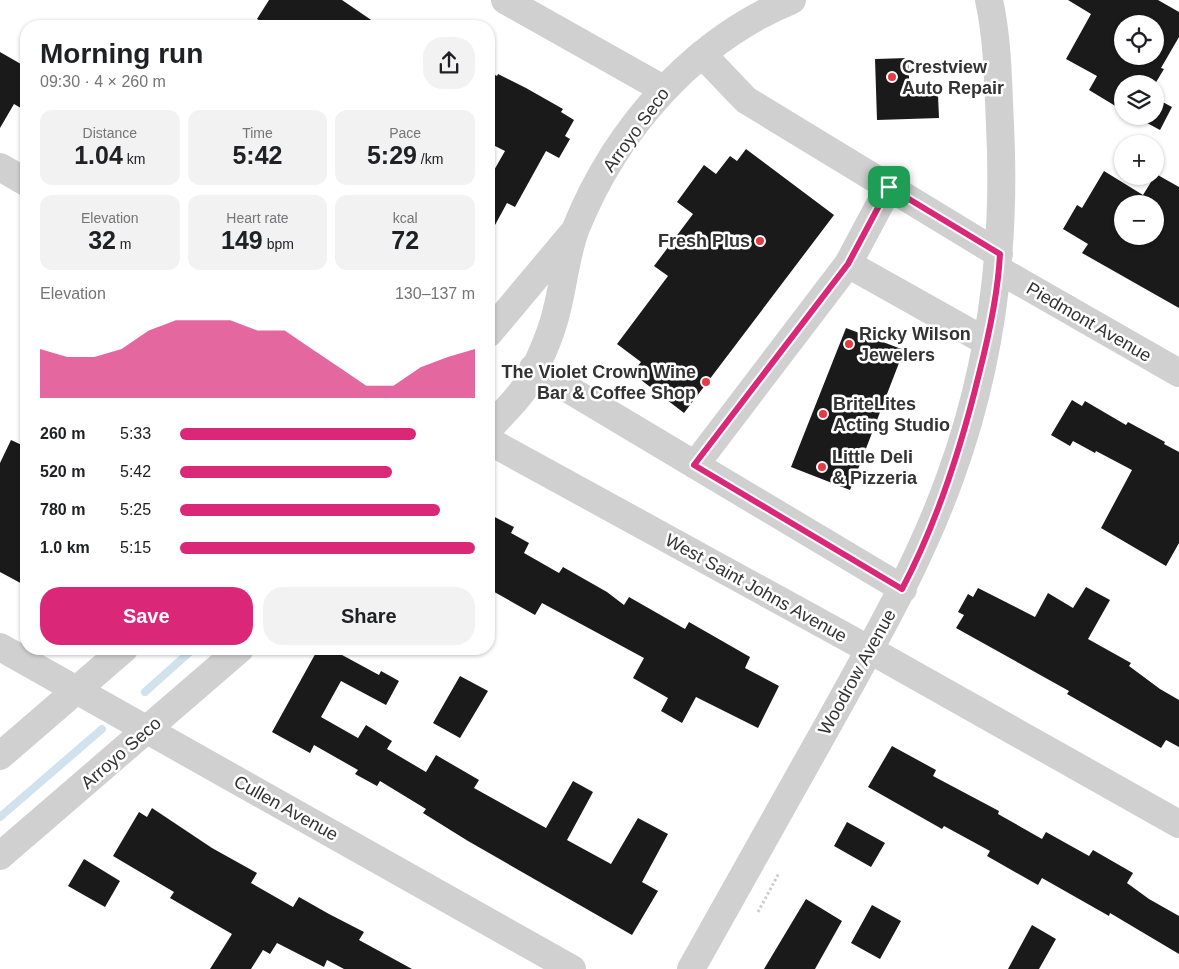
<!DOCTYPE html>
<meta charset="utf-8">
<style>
body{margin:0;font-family:Helvetica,sans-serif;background:#f2f2f2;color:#202124;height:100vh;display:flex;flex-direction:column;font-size:19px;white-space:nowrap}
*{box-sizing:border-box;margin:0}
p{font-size:16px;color:#757577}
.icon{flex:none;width:28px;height:28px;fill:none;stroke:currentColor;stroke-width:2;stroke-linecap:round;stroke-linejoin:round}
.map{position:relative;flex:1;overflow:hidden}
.drawer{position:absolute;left:20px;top:20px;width:475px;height:635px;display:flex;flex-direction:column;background:#fff;border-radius:20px;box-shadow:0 1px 4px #0004}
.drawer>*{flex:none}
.controls{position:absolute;left:1114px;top:15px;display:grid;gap:10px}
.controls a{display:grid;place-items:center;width:50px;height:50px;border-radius:50%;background:#fff;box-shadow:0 1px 4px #0004;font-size:25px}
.pin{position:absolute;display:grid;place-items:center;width:42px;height:42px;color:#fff;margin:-21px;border-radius:10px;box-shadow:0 2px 8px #0006}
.round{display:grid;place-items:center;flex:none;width:52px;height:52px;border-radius:20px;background:#f2f2f2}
.overview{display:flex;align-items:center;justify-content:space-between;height:85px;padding:0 20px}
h1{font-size:28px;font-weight:700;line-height:38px}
.metrics{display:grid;grid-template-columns:repeat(3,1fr);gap:8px;height:85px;padding:5px 20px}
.metrics div{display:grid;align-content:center;border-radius:12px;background:#f2f2f2;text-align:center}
.metrics b{font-size:25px;font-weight:700}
.metrics small{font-size:14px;font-weight:400}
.metrics p{font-size:14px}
.chart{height:140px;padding:10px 20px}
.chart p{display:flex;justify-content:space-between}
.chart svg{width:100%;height:90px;margin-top:5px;fill:#db2777;opacity:.7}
.action{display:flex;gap:10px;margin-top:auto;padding:10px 20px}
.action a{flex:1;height:58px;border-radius:20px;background:#db2777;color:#fff;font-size:20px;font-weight:700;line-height:58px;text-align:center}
.action a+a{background:#f2f2f2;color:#202124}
ul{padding:0 20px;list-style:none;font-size:16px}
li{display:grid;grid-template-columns:80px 60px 1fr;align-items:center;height:38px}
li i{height:12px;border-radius:6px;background:#db2777}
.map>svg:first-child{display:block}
</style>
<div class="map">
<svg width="1179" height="969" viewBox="0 0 1179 969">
<rect width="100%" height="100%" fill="#fff"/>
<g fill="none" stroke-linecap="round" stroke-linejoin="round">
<path stroke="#cfe2ee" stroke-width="8" d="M 145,692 L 193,649
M 0,817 L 102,729"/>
</g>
<path fill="#1a1a1a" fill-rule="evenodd" d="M 269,0 L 342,0 L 380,26 L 269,26 L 257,19 Z
M 1068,0 L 1158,0 L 1179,12 L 1179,37 L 1161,68 L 1164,69 L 1155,84 L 1122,84 L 1122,110 L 1089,90 L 1097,76 L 1066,59 L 1091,14 ZM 1122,24 L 1155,24 L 1155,56 L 1122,56 Z
M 0,52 L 26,67 L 26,111 L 14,104 L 0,128 Z
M 908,58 L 910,96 L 938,95 L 939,118 L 877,120 L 875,59 Z
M 489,72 L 497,76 L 498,74 L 526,88 L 563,109 L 561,112 L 574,120 L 565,136 L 570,139 L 559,158 L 546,151 L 515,207 L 507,203 L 489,236 L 489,179 L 505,151 L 489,143 Z
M 1155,98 L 1172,107 L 1160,130 L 1134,116 L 1155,116 Z
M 746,149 L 834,215 L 684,413 L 632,373 L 641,362 L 617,344 L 668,276 L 654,266 L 693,214 L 677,202 L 704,165 L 716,174 L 730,156 L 737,161 Z
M 1104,171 L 1143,195 L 1156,174 L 1179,187 L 1179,308 L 1082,253 L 1088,244 L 1063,229 L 1077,205 L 1082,208 ZM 1122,204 L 1155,204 L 1155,236 L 1122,236 Z
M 846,328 L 904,350 L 850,490 L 791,467 Z
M 1072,400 L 1082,406 L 1085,401 L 1126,425 L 1128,422 L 1165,442 L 1164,444 L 1179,452 L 1179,543 L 1166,566 L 1101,528 L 1132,470 L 1096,451 L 1095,453 L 1073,441 L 1070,446 L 1051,435 Z
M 11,440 L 26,447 L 26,586 L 0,572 L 0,463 Z
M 489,514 L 514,527 L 511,533 L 529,543 L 524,553 L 559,573 L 563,567 L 607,592 L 624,605 L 629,597 L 685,629 L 689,622 L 750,657 L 745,668 L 779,686 L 758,728 L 696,697 L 682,723 L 661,711 L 668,698 L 633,678 L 644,658 L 542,603 L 535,615 L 489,589 Z
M 1086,587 L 1110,600 L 1088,639 L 1131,663 L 1129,666 L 1160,689 L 1179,700 L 1179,747 L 1166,740 L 1161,748 L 1067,694 L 1069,691 L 956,628 L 964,615 L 958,612 L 968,594 L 973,597 L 978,588 L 1035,617 L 1048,593 L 1073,608 Z
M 318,649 L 331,649 L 379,675 L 381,671 L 399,681 L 386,705 L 341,681 L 321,717 L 358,738 L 366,725 L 392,741 L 387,749 L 426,772 L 436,755 L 479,780 L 474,788 L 546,828 L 573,781 L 593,792 L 567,840 L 611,864 L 638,818 L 668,834 L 642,882 L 658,891 L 632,935 L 468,841 L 423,813 L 426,809 L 380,781 L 377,786 L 355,774 L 358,770 L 314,745 L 310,753 L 272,732 Z
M 460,676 L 488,691 L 460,738 L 433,723 Z
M 892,746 L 936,770 L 933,776 L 999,811 L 998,814 L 1042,839 L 1046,832 L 1089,856 L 1093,850 L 1133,873 L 1127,883 L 1149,899 L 1179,916 L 1179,954 L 1110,913 L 1109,916 L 1042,878 L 1038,885 L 987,856 L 990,851 L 944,826 L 942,829 L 868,787 Z
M 152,808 L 212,848 L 257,873 L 251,883 L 293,907 L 299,897 L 329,914 L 364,932 L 359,940 L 412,969 L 344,969 L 327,960 L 324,967 L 277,943 L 270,954 L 263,950 L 251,969 L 210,969 L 232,934 L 170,898 L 174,892 L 113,856 L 139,812 L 147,817 Z
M 847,822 L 885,843 L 871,867 L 834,846 Z
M 84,859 L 120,881 L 105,907 L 68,886 Z
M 806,899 L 842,921 L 815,969 L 764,969 Z
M 872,905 L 901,921 L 880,959 L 851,943 Z
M 1032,925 L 1056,939 L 1039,969 L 1008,969 Z"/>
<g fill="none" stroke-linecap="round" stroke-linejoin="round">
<path stroke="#cdcdcd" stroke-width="3" stroke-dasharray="2.5 2.5" stroke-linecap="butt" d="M 758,912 L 779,873"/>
<path stroke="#d0d0d0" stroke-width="28" d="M 505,0 L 663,89
M 702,54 L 746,100 L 999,254
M 0,167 L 26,182
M 889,187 L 848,264 L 987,342
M 999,270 L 1179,373
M 489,333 L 572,234
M 533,368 L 903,589
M 489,429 C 500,416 514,403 524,389 C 533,375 547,343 552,327 C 563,295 564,259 576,228 C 616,129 693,41 792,0
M 489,441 L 870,650 L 1179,824
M 695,465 L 848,264
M 0,647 L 572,969
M 0,756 L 124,649
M 0,856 L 240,649
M 691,969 C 737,887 783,805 829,723 C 874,642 920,562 951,475 C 992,362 1006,244 1000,125 C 998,83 998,41 989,0"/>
</g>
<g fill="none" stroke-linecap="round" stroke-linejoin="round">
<defs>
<path id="route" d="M 889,187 L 1000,254 C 998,294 989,335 979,374 C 961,448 938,521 902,589 L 694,465 L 848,264 Z"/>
</defs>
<use href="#route" stroke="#fff" stroke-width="10"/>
<use href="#route" stroke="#db2777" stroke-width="6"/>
</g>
<g fill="#e63946" stroke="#fff" stroke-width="2">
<circle cx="892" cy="77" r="5"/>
<circle cx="760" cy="241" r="5"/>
<circle cx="849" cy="344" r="5"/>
<circle cx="706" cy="382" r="5"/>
<circle cx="823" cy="414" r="5"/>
<circle cx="822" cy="467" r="5"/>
</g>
<g text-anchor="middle" stroke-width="5" stroke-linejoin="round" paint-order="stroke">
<g font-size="18" font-weight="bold" fill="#333" stroke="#fff" text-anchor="start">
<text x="902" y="73">Crestview<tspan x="902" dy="21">Auto Repair</tspan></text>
<text x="750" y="247" text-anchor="end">Fresh Plus</text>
<text x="859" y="340">Ricky Wilson<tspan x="859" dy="21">Jewelers</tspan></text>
<text x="696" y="378" text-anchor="end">The Violet Crown Wine<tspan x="696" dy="21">Bar &amp; Coffee Shop</tspan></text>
<text x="833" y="410">BriteLites<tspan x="833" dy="21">Acting Studio</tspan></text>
<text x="832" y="463">Little Deli<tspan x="832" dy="21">&amp; Pizzeria</tspan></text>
</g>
<g font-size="18" fill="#333" stroke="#fff">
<text transform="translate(636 130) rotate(-54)" y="6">Arroyo Seco</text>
<text transform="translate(1089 322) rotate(30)" y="6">Piedmont Avenue</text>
<text transform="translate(756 588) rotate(29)" y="6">West Saint Johns Avenue</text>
<text transform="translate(857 672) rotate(-61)" y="6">Woodrow Avenue</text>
<text transform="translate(121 753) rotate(-41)" y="6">Arroyo Seco</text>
<text transform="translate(286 808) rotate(29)" y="6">Cullen Avenue</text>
</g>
</g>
</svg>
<div class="controls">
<a><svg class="icon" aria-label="locate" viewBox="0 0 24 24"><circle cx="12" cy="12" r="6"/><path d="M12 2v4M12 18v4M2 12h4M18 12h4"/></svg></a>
<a><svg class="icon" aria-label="layers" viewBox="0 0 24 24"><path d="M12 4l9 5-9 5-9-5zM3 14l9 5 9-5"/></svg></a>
<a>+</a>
<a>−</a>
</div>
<div class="pin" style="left:889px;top:187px;background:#1e9e55"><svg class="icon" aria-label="arrive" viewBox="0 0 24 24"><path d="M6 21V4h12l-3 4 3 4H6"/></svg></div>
<section class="drawer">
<div class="overview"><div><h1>Morning run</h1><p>09:30 · 4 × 260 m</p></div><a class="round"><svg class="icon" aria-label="share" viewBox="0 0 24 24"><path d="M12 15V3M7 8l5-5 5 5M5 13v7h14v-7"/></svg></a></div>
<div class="metrics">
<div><p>Distance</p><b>1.04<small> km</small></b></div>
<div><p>Time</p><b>5:42</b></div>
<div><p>Pace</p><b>5:29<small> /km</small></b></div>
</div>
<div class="metrics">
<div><p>Elevation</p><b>32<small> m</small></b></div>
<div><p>Heart rate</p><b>149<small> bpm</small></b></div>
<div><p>kcal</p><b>72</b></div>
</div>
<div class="chart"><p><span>Elevation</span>130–137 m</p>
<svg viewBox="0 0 160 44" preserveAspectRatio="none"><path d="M0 44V20L10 24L20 24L30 20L40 11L50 6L60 6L70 6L80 11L90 11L100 20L110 29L120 38L130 38L140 29L150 24L160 20V44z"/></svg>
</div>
<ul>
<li><b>260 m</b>5:33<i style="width:80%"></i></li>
<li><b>520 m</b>5:42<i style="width:72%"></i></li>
<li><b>780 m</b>5:25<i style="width:88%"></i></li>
<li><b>1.0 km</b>5:15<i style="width:100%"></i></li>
</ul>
<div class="action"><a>Save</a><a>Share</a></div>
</section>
</div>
